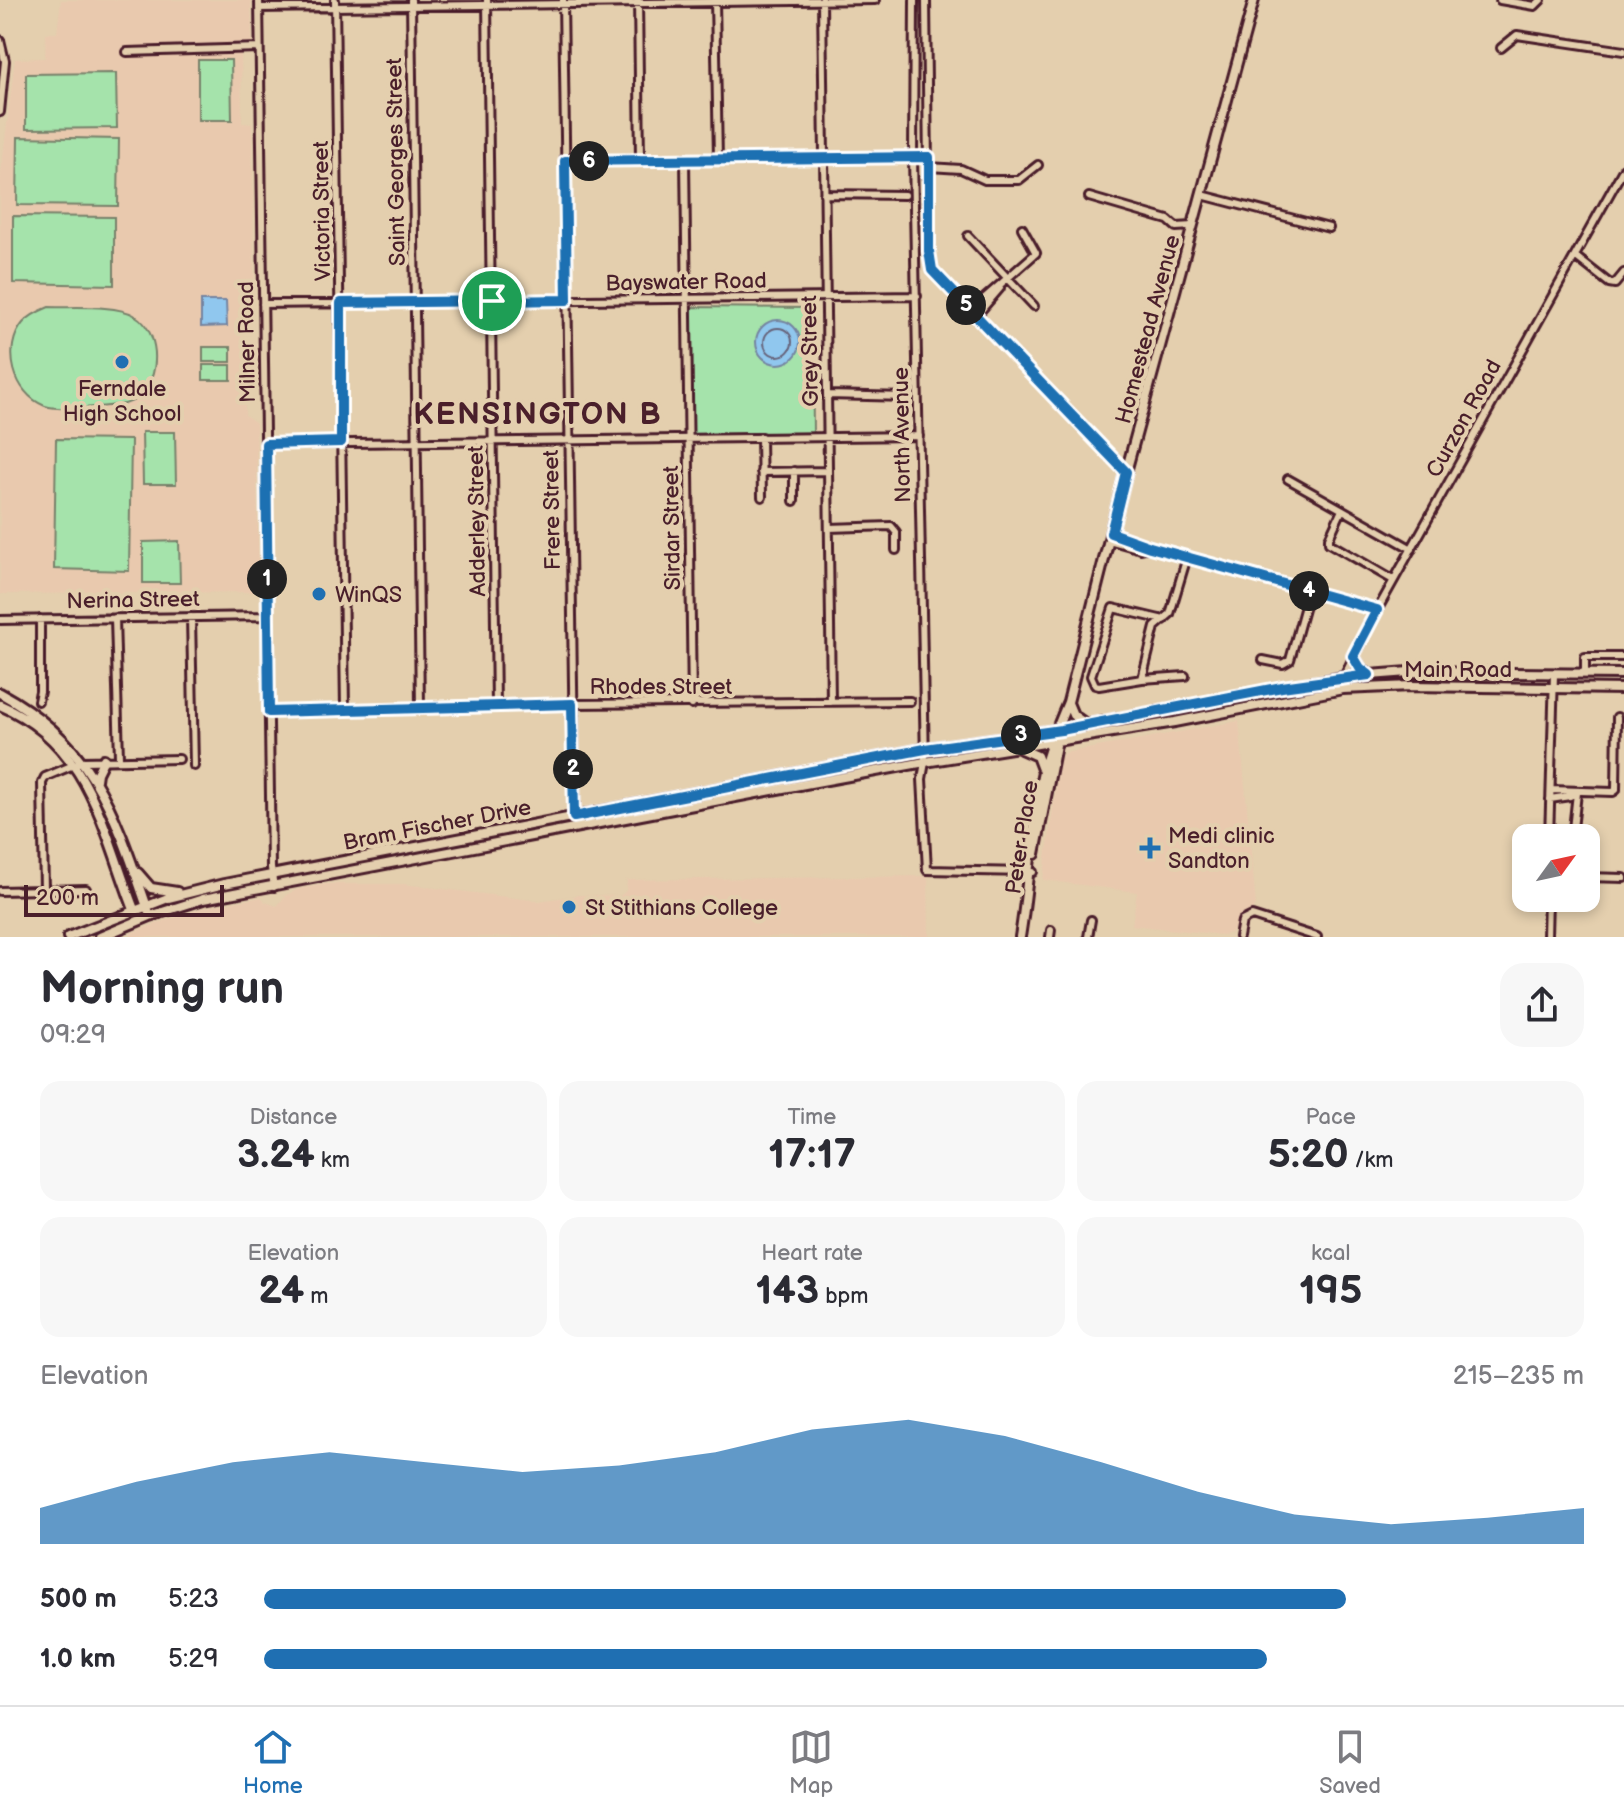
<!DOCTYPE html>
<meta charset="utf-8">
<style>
body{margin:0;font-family:"Balsamiq Sans",sans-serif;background:#f7f7f7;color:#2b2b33;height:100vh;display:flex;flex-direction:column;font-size:30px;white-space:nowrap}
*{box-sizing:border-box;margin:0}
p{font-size:26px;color:#7c7c81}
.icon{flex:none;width:44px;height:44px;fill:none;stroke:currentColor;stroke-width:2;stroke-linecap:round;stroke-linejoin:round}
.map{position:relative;height:937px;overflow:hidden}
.details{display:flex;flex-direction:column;background:#fff;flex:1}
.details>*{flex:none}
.needle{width:52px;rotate:57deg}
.fabs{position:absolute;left:1512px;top:824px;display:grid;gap:16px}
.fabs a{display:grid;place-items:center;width:88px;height:88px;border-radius:16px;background:#fff;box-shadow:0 4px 12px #0003;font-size:40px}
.scale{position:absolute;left:24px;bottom:20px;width:200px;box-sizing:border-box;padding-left:8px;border:4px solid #4a1f2b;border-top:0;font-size:22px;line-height:28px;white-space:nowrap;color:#4a1f2b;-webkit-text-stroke:6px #e4cfae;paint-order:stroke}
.pin{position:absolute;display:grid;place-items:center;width:68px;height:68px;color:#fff;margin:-34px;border:4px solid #fff;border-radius:50%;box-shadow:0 2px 8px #0007}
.km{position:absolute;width:40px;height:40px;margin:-20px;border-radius:50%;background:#222;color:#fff;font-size:22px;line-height:40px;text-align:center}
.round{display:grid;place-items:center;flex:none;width:84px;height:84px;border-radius:24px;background:#f7f7f7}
.overview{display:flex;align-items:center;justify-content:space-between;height:136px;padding:0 40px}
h1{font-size:44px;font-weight:700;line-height:60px}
.figures{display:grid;grid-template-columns:repeat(3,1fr);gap:12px;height:136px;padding:8px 40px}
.figures div{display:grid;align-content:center;border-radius:20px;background:#f7f7f7;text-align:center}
.figures b{font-size:40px;font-weight:700}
.figures small{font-size:22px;font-weight:400}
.figures p{font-size:22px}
.chart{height:224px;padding:16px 40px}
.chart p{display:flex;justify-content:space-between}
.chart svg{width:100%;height:144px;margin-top:8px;fill:#1f6fb2;opacity:.7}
ul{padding:0 40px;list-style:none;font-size:26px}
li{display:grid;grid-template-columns:128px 96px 1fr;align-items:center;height:60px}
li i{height:20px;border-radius:10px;background:#1f6fb2}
.dock{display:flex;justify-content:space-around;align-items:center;height:112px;border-top:2px solid #e1e1e2;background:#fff;font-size:22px;color:#7c7c81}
.dock a{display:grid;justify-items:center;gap:4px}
.dock .active{color:#1f6fb2}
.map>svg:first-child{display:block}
</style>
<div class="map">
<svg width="1624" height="937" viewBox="0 0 1624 937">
<rect width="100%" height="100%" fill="#e4cfae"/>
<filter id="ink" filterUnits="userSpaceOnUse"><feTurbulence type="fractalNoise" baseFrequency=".0125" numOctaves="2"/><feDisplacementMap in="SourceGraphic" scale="16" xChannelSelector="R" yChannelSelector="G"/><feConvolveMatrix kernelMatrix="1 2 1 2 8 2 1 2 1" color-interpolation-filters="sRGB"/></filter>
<g filter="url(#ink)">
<path fill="#e9c9ae" d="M 61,0 L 251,0 L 252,45 L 241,46 L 242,123 L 252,124 L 254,281 L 252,298 L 243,309 L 245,415 L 256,423 L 259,592 L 0,594 L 0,181 L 15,59 L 45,58 L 46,33 L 57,33 Z
M 1239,721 L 1256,906 L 1230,933 L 1222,935 L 1132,925 L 1137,892 L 1043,880 L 1060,758 L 1065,753 Z
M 928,876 L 929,937 L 131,937 L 131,933 L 201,908 L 262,897 L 265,902 L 277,906 L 286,895 L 298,889 L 326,884 L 403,884 L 539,901 L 579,895 L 620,896 L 626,891 L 627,880 Z"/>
<path fill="#a5e3ab" stroke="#78816b" stroke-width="2" d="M 198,60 L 231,60 L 232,120 L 198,120 Z
M 116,73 L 117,128 L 26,129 L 26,74 Z
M 18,137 L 119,139 L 118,206 L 17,205 Z
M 13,216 L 114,217 L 114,285 L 13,283 Z
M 49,307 C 72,308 115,304 134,315 C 167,334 161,402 118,405 C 100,407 60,411 45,406 C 13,394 2,348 23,323 C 30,315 39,311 49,307 Z
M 689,307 L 812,308 L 813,439 L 686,441 Z
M 203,347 L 231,347 L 231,362 L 203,362 Z
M 203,365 L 231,365 L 231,380 L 203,380 Z
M 142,432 L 175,432 L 176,484 L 143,484 Z
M 56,439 L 131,440 L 129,571 L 54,569 Z
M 179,541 L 180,583 L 143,583 L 143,542 Z"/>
<path fill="#90c7ee" stroke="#7484a0" stroke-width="2" d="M 201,301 L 226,301 L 227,326 L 201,327 Z
M756 342a22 22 0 1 1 44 0a22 22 0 1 1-44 0Z"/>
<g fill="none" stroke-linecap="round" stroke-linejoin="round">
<path stroke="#666279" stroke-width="2" d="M764 342a14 14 0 1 1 28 0a14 14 0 1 1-28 0Z"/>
<defs>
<path id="street" d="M 259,0 L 271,868 L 274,887
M 335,0 L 345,709
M 411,0 L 420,707
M 487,0 L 496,706
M 563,0 L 575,820
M 638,0 L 640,160
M 715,0 L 718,159
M 822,0 L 831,702
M 914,0 L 913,157 L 925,762 L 922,779 L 927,870 L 1033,872
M 926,0 L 929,251 L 932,270 L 1126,472
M 1500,0 L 1535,6 L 1541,0
M 259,8 L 875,0
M 0,40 L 5,61 L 0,112
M 1501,48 L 1517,35 L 1624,51
M 127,52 L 259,48
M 685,160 L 692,705
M 565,161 L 929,157
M 929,167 L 961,169 L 985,180 L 1019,180 L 1038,165
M 824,194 L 905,195
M 1202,195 L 1329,228
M 1089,197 L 1168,220 L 1176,227 L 1193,226
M 968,236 L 1034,306
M 1576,257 L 1609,283 L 1615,284 L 1624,273
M 263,304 L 917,296
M 971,310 L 1036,253 L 1022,228
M 976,316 L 1000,288
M 828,395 L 907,397
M 761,437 L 762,497
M 266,444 L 919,436
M 761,472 L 828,471
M 1288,479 L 1412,549
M 794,501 L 794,471
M 1342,510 L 1329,538 L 1329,543 L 1393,580
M 829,528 L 891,526 L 896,532 L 896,550
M 1111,533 L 1150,547 L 1377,610
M 1109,540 L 1141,549 L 1150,547
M 191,617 L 194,766
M 115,618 L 119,758
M 0,620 L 267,616
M 1164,620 L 1113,608 L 1091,676 L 1095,685 L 1099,686 L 1142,679 L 1155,627 L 1170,614 L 1187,557
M 1263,660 L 1283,664 L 1290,660 L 1309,591
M 1585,674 L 1585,657 L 1624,657
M 1142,679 L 1185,676
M 1343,689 L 1344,677 L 1365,632 L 1624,168
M 38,701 L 40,691 L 40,619
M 269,712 L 572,704 L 910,701
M 1551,790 L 1613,792 L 1616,790 L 1617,717
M 1550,799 L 1570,796 L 1574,793
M 1549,838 L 1554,674
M 1572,838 L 1577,793
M 1586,877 L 1624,878
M 44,890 L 42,783 L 45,777 L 83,761 L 179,759
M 0,891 L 86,889
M 1050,937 L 1051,930
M 1088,937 L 1091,920
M 1239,937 L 1242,921 L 1252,916 L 1317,937
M 1547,937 L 1548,898"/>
<path id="secondary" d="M 1353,656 L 1360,668 L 1368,674
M 0,693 C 94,744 115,814 148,910
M 1068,703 L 1073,715 L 1087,725
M 0,705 C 91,744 103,831 135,912
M 1021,749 L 1037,756 L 1043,772
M 96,780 L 97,773 L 104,759
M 1035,854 L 1056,745
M 138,873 L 151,888 L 177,892
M 68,937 L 168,898 L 224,884 L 925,749 L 1061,730 L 1344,677 L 1409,672 L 1624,674
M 100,937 L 150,916 L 203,899 L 772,790 L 925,762 L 1175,722 L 1343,689 L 1411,686 L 1624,689
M 1020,937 C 1029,882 1031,826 1043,772 C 1049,747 1058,725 1068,702 L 1126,472 L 1254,0"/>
</defs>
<use href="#street" stroke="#4a1f2b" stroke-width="12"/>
<use href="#secondary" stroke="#4a1f2b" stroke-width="14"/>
<use href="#street" stroke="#e4cfae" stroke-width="6"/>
<use href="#secondary" stroke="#e4cfae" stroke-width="8"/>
</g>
</g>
<g fill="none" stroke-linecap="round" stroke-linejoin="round" filter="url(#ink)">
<defs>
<path id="route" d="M 929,157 L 929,251 L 932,270 L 1126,472 L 1111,533 L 1150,547 L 1377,610 L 1353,656 L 1360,668 L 1369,675 L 1282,687 L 1061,730 L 925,749 L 574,817 L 572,704 L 269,712 L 266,444 L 341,442 L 341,303 L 567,300 L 565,161 Z"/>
</defs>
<use href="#route" stroke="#fff" stroke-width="16"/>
<use href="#route" stroke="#1f6fb2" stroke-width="10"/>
</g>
<g fill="#1f6fb2" stroke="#e4cfae" stroke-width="3">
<circle cx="122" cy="362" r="8"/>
<circle cx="319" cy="594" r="8"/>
<path d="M1146 836h8v8h8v8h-8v8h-8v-8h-8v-8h8z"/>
<circle cx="569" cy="907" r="8"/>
</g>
<g text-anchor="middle" stroke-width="8" stroke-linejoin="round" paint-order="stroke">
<g font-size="22" fill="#4a1f2b" stroke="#e4cfae">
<text transform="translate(395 162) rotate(-91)" y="8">Saint Georges Street</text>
<text transform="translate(321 211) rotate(-91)" y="8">Victoria Street</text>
<text transform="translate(686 281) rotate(-1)" y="8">Bayswater Road</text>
<text transform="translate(1147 329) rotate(-75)" y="8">Homestead Avenue</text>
<text transform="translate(246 342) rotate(-91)" y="8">Milner Road</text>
<text transform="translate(809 351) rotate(-91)" y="8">Grey Street</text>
<text transform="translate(1463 418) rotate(-61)" y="8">Curzon Road</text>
<text transform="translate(901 435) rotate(-91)" y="8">North Avenue</text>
<text transform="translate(551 510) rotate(-91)" y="8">Frere Street</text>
<text transform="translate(476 521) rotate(-91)" y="8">Adderley Street</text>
<text transform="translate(671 528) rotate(-91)" y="8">Sirdar Street</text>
<text transform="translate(133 599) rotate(-1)" y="8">Nerina Street</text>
<text x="1458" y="677">Main Road</text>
<text x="661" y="694">Rhodes Street</text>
<text transform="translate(437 824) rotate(-11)" y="8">Bram Fischer Drive</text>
<text transform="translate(1021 837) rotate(-81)" y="8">Peter Place</text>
</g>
<g font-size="22" fill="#4a1f2b" stroke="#e4cfae" text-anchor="start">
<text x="122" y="396" text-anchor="middle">Ferndale<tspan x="122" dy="25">High School</tspan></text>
<text x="335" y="602">WinQS</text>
<text x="1168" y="843">Medi clinic<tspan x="1168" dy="25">Sandton</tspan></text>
<text x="585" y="915">St Stithians College</text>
</g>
<g font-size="30" font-weight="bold" letter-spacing="2" fill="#4a1f2b" stroke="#e4cfae">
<text x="538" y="424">KENSINGTON B</text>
</g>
</g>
</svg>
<div class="fabs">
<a><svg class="needle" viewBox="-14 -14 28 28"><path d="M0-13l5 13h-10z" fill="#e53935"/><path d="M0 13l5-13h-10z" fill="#7c7c81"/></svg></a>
</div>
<div class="scale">200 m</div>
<div class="pin" style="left:492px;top:301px;background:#1e9e55"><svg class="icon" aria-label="arrive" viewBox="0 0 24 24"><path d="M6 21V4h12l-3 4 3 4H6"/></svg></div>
<b class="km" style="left:267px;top:579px">1</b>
<b class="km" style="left:573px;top:769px">2</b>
<b class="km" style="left:1021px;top:735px">3</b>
<b class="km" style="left:1309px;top:591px">4</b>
<b class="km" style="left:966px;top:305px">5</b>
<b class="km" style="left:589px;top:161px">6</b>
</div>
<section class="details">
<div class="overview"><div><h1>Morning run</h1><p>09:29</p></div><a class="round"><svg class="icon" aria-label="share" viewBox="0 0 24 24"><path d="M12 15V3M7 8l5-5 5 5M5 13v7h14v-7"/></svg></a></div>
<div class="figures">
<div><p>Distance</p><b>3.24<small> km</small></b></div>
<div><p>Time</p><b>17:17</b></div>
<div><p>Pace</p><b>5:20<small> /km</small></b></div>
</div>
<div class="figures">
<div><p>Elevation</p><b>24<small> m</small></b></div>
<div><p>Heart rate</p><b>143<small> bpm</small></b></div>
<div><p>kcal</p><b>195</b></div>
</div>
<div class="chart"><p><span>Elevation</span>215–235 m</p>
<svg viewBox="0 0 160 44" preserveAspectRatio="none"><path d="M0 44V33L10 25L20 19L30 16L40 19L50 22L60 20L70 16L80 9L90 6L100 11L110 19L120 28L130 35L140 38L150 36L160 33V44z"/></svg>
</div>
<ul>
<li><b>500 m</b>5:23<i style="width:82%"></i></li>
<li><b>1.0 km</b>5:29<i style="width:76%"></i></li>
</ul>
</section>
<nav class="dock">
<a class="active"><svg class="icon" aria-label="home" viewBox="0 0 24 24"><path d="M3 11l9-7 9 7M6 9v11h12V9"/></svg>Home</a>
<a><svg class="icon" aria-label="map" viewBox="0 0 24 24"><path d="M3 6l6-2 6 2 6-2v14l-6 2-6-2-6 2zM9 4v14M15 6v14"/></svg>Map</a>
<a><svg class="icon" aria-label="saved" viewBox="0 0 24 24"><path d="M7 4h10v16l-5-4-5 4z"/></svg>Saved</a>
</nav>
